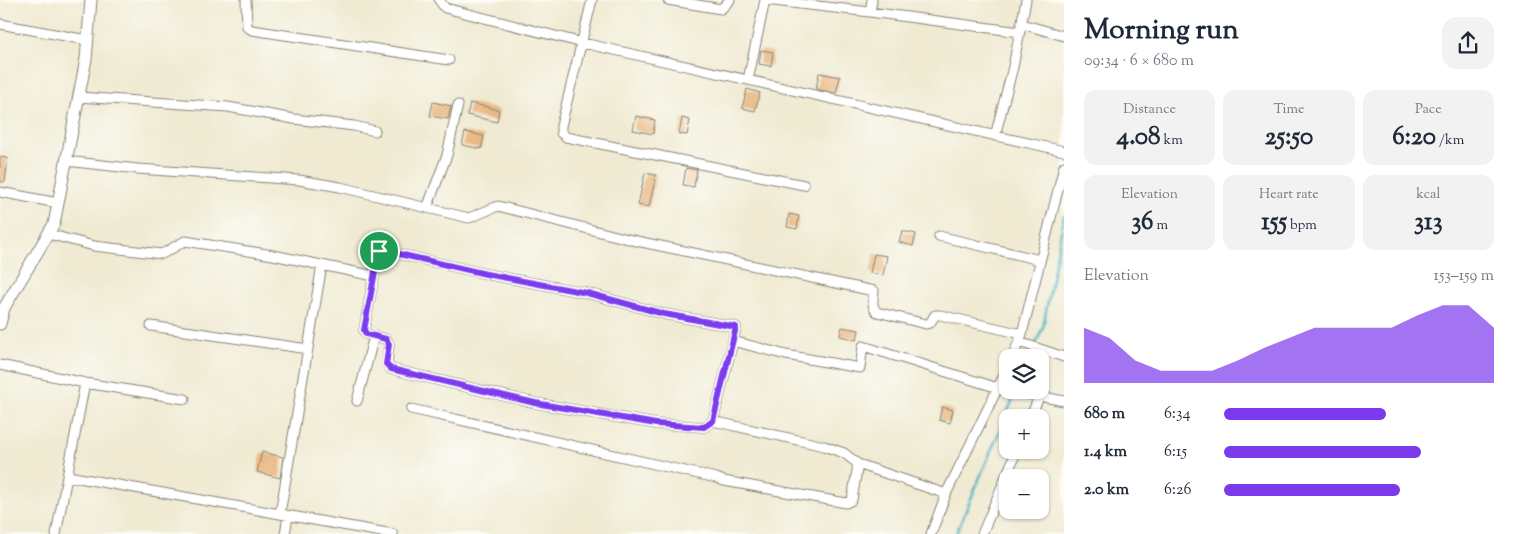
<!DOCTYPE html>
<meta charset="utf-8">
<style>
body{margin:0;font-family:"Sorts Mill Goudy",serif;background:#f2f2f3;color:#1f2937;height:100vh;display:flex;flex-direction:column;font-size:19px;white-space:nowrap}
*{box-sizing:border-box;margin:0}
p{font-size:16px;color:#747a83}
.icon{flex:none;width:28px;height:28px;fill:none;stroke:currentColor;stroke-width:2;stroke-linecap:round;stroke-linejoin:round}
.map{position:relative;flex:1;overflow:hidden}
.side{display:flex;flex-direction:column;background:#fff;width:450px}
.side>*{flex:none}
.tools{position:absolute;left:999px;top:349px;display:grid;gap:10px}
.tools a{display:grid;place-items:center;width:50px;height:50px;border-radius:10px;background:#fff;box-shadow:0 1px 4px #0004;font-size:25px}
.pin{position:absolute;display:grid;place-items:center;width:42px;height:42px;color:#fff;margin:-21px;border:2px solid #fff;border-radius:50%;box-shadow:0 1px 5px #0007}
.round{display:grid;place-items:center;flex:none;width:52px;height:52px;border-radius:15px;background:#f2f2f3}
.head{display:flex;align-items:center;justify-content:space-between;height:85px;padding:0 20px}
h1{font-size:28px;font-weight:800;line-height:38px}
.figures{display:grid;grid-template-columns:repeat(3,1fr);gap:8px;height:85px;padding:5px 20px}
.figures div{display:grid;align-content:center;border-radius:12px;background:#f2f2f3;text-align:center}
.figures b{font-size:25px;font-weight:800}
.figures small{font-size:14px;font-weight:400}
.figures p{font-size:14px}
.chart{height:140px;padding:10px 20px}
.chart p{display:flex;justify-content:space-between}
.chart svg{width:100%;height:90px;margin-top:5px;fill:#7c3aed;opacity:.7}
ul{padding:0 20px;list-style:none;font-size:16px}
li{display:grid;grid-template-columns:80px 60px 1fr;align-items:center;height:38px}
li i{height:12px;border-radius:6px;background:#7c3aed}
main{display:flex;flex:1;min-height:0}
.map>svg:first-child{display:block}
</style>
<main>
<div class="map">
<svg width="1064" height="534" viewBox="0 0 1064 534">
<rect width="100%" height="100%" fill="#fdfcf7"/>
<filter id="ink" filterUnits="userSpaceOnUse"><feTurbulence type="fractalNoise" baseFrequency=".02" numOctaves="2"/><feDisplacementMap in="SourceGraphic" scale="10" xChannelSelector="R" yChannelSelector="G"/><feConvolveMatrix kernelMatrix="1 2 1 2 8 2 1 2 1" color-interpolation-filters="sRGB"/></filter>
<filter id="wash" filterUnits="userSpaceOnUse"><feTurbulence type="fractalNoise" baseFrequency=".0096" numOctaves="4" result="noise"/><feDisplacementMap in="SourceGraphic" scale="20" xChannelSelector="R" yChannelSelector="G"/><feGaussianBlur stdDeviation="1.12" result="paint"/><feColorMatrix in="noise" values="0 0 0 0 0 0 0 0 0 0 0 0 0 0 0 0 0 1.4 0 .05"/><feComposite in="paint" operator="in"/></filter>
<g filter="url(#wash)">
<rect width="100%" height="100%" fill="#efead1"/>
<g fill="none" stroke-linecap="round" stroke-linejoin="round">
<path stroke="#44aec3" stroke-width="2.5" d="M 1030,358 L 1043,327 L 1064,216
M 956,534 L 1015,394"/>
</g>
<g id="blocks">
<path fill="#eab984" d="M 761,50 L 773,52 L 771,66 L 759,64 Z
M 819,73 L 840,77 L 836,93 L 816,89 Z
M 747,89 L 760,93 L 755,111 L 742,108 Z
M 433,102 L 451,106 L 448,119 L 430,116 Z
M 470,103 L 499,110 L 497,122 L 467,115 Z
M 636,116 L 655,120 L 653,134 L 633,130 Z
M 682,118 L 690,120 L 687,135 L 679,134 Z
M 465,132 L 484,136 L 481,149 L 462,145 Z
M 0,157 L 8,158 L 5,182 L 0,182 Z
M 686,168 L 697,170 L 694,187 L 683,185 Z
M 645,173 L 656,175 L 649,207 L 638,205 Z
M 789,214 L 799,216 L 797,229 L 787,227 Z
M 902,231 L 916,234 L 913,246 L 899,242 Z
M 874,254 L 887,256 L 883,275 L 870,273 Z
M 842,327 L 859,330 L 857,340 L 840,336 Z
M 942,407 L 953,410 L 950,423 L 939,420 Z
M 262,452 L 283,457 L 280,478 L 257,472 Z"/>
</g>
</g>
<g filter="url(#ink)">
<use href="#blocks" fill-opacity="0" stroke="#868376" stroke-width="1"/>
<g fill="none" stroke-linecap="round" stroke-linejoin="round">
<defs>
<path id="minor" d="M 246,0 L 247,27 L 252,30 L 449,60
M 439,0 L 445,8 L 583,43 L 1064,151
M 592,0 L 561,126 L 561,133 L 566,137 L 804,185
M 668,0 L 721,9 L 730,0
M 872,0 L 870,12 L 1020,32
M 0,24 L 87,40
M 1022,24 L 1064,36
M 748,80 L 765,0 L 870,12
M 78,97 L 228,107 L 294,119 L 354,126 L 375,131
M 995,136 L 1013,67 L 1026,0
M 66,161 L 138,169 L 299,180 L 340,187 L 469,218 L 498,206 L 632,240 L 874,291 C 873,299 871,307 877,312 L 926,324 L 930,323 L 935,315 L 940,315 L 1022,334
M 0,192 L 58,203
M 427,208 L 447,155 L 458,105
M 48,234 L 94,246 L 162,254 L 185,241 L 273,255 L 374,276 L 379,251 L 399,254 L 486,274 L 587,293 L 664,314 L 736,327 L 733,341 L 786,355 L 860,368 L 863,346 L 998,388 L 1064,401
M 939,236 L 1040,260
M 322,265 L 280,514 L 393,534
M 374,276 L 364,330 L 366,334 L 386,339 L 389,344 L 387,364 L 391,369 L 535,403 L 656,424 L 704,427 L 713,421
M 151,326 L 308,349
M 733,341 L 713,421 L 824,446 L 844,453 L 858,464 L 946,494
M 1019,342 L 1064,357
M 1012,358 L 1022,334 L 1064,166
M 0,365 L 85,383 L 185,399
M 357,401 L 374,336
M 411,409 L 716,478 L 724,481 L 846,503 L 852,500 L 858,464
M 1030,418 L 1039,397
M 68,476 L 280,514
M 56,534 L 85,383
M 285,534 L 288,516
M 931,534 L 946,494 L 1008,367
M 982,534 L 1017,450"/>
<path id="major" d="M 0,324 L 4,308 L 54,224 L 86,59 L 91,0"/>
</defs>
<use href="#minor" stroke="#868376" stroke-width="11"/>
<use href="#major" stroke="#868376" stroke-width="13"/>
<use href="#minor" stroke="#fff" stroke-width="9"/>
<use href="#major" stroke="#fff" stroke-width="11"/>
</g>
</g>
<g fill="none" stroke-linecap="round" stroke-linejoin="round" filter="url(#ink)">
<defs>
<path id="route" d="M 379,251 L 399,254 L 486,274 L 587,293 L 664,314 L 736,327 L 713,421 L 704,427 L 656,424 L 535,403 L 391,369 L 386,364 L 389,344 L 386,339 L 366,334 L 364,330 Z"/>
</defs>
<use href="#route" stroke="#fff" stroke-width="10"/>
<use href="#route" stroke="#7c3aed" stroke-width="6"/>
</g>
</svg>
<div class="tools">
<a><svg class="icon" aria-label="layers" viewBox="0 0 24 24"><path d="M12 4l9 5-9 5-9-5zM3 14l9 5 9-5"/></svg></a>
<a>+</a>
<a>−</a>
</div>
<div class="pin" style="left:379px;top:251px;background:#1e9e55"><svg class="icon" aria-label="arrive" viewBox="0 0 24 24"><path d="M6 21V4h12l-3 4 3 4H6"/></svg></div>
</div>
<section class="side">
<div class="head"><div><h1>Morning run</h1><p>09:34 · 6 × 680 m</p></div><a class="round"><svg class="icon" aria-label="share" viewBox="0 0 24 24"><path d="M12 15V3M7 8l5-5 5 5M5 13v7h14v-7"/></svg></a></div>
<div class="figures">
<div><p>Distance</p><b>4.08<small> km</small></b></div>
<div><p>Time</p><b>25:50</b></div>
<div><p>Pace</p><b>6:20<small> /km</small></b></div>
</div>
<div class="figures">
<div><p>Elevation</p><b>36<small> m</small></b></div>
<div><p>Heart rate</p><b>155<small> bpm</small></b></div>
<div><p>kcal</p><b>313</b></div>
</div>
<div class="chart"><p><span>Elevation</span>153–159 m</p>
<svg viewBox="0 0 160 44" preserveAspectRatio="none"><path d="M0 44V17L10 22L20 33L30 38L40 38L50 38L60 33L70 27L80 22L90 17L100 17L110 17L120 17L130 11L140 6L150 6L160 17V44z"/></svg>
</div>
<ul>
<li><b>680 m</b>6:34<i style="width:60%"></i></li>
<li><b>1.4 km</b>6:15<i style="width:73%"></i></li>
<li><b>2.0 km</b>6:26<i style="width:65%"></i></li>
</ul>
</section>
</main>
